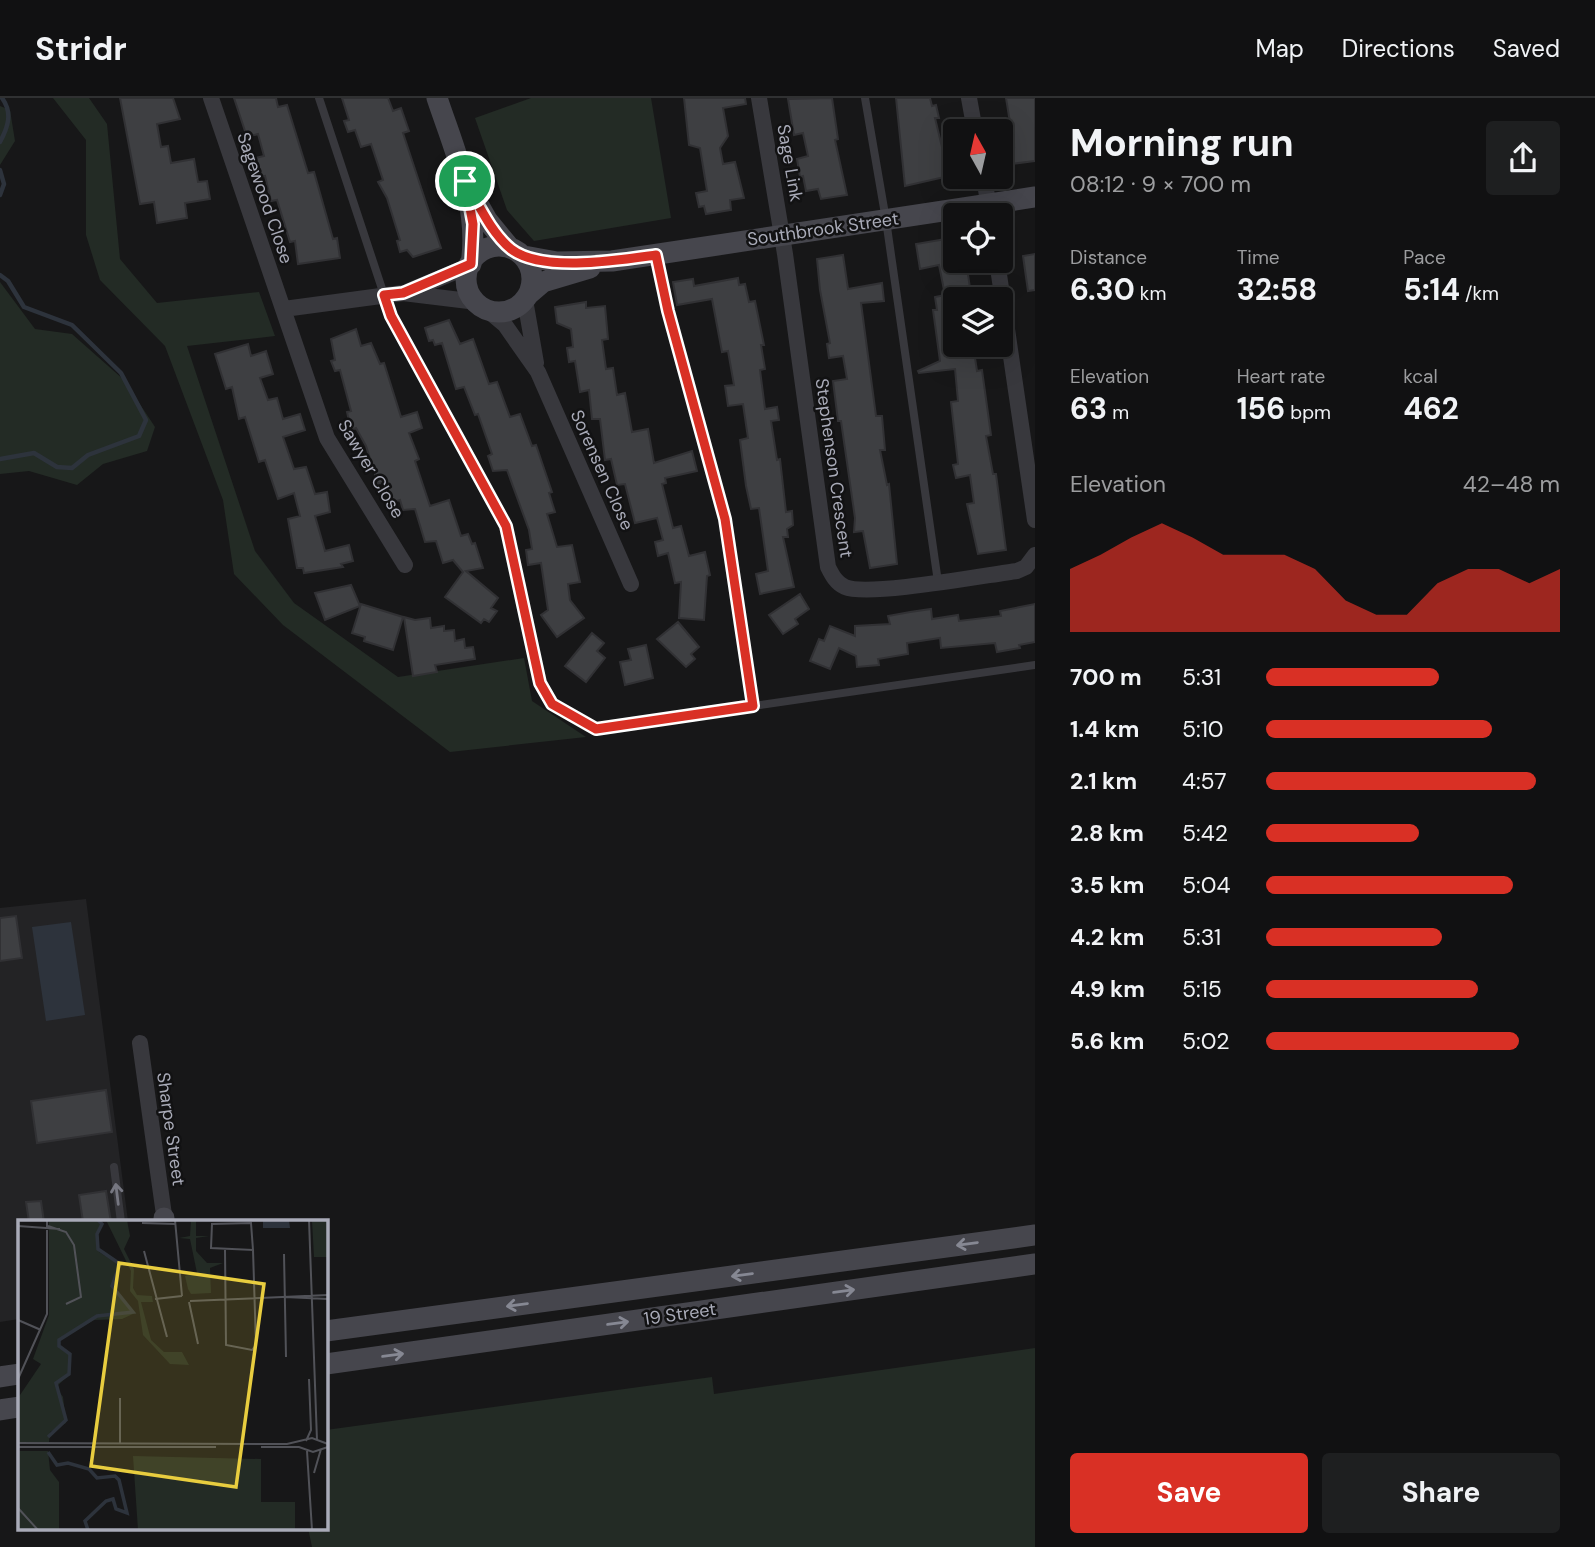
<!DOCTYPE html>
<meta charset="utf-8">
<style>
body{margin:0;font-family:"DM Sans",sans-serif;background:#1e1f20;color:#f1f3f6;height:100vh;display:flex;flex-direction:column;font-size:26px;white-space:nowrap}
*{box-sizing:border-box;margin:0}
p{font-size:23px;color:#9c9d9f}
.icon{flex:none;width:38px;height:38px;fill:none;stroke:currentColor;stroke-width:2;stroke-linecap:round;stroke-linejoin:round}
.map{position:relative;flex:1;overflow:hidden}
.side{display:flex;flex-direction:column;background:#111112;width:560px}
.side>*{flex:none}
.needle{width:46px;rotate:352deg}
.fabs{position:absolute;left:943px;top:21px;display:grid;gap:14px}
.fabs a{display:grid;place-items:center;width:70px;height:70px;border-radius:7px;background:#111112;box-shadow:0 7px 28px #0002,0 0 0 2px #303132;font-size:35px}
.pin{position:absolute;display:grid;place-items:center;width:60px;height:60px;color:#fff;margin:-30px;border:4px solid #fff;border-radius:50%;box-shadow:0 2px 7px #0007}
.round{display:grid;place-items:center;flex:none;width:74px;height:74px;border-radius:7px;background:#1e1f20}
.headline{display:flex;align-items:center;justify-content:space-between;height:119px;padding:0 35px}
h1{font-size:38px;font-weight:700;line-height:52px}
.metrics{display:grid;grid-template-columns:repeat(3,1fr);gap:10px;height:119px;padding:7px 35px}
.metrics div{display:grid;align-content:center}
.metrics b{font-size:30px;font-weight:700}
.metrics small{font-size:19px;font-weight:400}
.metrics p{font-size:19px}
.chart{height:196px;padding:14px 35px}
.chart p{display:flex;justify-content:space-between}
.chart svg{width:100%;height:126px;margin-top:7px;fill:#d93025;opacity:.7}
.primary-button{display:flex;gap:14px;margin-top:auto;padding:14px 35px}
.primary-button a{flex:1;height:80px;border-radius:7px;background:#d93025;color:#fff;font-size:28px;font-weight:700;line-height:80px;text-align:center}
.primary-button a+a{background:#1e1f20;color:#f1f3f6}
ul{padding:0 35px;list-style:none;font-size:23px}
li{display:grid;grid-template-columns:112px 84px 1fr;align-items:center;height:52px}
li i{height:18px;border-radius:9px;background:#d93025}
header{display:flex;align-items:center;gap:42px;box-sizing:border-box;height:98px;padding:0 35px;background:#111112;border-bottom:2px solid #303132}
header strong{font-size:33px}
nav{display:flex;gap:38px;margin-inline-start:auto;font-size:24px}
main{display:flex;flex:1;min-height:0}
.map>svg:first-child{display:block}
</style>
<header>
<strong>Stridr</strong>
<nav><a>Map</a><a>Directions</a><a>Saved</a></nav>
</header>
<main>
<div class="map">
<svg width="1035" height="1449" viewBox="0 0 1035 1449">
<rect width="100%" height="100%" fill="#171718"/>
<path fill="#232325" d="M 86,801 L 128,1123 L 19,1124 L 19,1221 L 0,1224 L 0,810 Z"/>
<path fill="#232b25" d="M 53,0 L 89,0 L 107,26 L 120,161 L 157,205 L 259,194 L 275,238 L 187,248 L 255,453 L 294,505 L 398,579 L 524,560 L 532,603 L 586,639 L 450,654 L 283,527 L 234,476 L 223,402 L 165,248 L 100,182 L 86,137 L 86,42 Z
M 531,0 L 651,0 L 671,120 L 534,143 L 507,112 L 475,20 Z
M 0,8 L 10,12 L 15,43 L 0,67 Z
M 0,184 L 35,231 L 72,236 L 124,282 L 155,329 L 147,353 L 103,366 L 77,387 L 29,373 L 0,376 Z
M 1035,1250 L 1035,1449 L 312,1449 L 308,1430 L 326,1430 L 326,1332 L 712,1279 L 714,1296 Z"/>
<path fill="#2d333c" d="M 71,824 L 85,917 L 46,923 L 32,829 Z"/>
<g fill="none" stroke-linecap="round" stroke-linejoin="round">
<path stroke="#2d333c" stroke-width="4.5" d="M 0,44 C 8,29 13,15 2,0
M 0,72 L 4,86 L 0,97
M 0,177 L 8,183 L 24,209 L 72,227 L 121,275 L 146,322 L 139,338 L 88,357 L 72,370 L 57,369 L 34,355 L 0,361"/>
</g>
<path fill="#3e3f42" stroke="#313134" stroke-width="2" d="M 120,0 L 173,0 L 180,21 L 157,26 L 161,49 L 168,48 L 171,65 L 194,61 L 198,84 L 207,83 L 210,101 L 185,105 L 187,120 L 157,125 L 154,104 L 140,106 Z
M 234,0 L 276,0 L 278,9 L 287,7 L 308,75 L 314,74 L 333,141 L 337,140 L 340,160 L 298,166 L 295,143 L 290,144 L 277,102 L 271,103 L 265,78 L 260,79 L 255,60 L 264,58 L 258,36 L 247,39 Z
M 342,0 L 388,0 L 393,13 L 401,10 L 409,33 L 403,35 L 441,150 L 413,159 L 407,152 L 400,154 L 397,143 L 400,142 L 387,100 L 378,84 L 383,82 L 371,46 L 361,49 L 355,32 L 348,34 L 344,23 L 349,22 Z
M 684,0 L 745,0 L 746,6 L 723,10 L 728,38 L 720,50 L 723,66 L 735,64 L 744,100 L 730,102 L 731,112 L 706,116 L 704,108 L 699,109 L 696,95 L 707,93 L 700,50 L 689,47 Z
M 832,0 L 838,41 L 835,42 L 847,97 L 821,101 L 818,91 L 806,93 L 803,78 L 800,79 L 797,61 L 808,58 L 803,35 L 794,37 L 788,1 Z
M 896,0 L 930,0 L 932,8 L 936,7 L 939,20 L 935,20 L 949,78 L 905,88 Z
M 1006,0 L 1035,0 L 1035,63 L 1011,66 L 1009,50 L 1014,49 Z
M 946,141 L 948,150 L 956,148 L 956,163 L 966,163 L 970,190 L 955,192 L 956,253 L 974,253 L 977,273 L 982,272 L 991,337 L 986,338 L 993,376 L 996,376 L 1006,452 L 978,456 L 967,406 L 974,405 L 970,377 L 956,380 L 953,367 L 958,366 L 951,304 L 958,303 L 955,271 L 919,275 L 918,273 L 940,263 L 933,212 L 937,212 L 935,199 L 945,197 L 939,167 L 920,171 L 916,146 Z
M 1035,156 L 1035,192 L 1028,193 L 1023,158 Z
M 843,157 L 848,191 L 882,185 L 884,203 L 861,205 L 876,318 L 882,318 L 885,352 L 880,352 L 887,387 L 889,386 L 897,466 L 870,470 L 863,433 L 854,434 L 855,420 L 841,323 L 838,323 L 833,283 L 847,281 L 843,258 L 829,260 L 827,246 L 830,245 L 820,192 L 817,161 Z
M 738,180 L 739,187 L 745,186 L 749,204 L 755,203 L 764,247 L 761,247 L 765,271 L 760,272 L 765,311 L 777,309 L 779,322 L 771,323 L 777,362 L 780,361 L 786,414 L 792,413 L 793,427 L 787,431 L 788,439 L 783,439 L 794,489 L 760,496 L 756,476 L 768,473 L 759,410 L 751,411 L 746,388 L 740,342 L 748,340 L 743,306 L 728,308 L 725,288 L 734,287 L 728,253 L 722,254 L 712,201 L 677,207 L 673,184 L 693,181 L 694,188 Z
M 586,204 L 586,210 L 605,208 L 608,241 L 602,242 L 606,271 L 613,270 L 617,297 L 625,295 L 632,334 L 648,331 L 654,365 L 692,353 L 697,373 L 665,380 L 666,385 L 662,386 L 673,430 L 681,428 L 689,458 L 705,454 L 710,477 L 707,478 L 704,522 L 679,520 L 681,484 L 675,485 L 668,455 L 658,458 L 655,444 L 663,442 L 657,420 L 635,425 L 625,386 L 617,387 L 611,361 L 605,362 L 600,321 L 592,321 L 589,292 L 580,294 L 575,263 L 569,264 L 567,250 L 573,249 L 571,231 L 557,225 L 555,209 Z
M 449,222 L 460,246 L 473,241 L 489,286 L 497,284 L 510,319 L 520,316 L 532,348 L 536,347 L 552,394 L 549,395 L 555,414 L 547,416 L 557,449 L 572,447 L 580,484 L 568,486 L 570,502 L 584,520 L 557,539 L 541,517 L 548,512 L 541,465 L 528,467 L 526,452 L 532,451 L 529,432 L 507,372 L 493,373 L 488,358 L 492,356 L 478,316 L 475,317 L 464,289 L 456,291 L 442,245 L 435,247 L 433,242 L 429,243 L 425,230 Z
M 356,231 L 361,248 L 371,245 L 380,266 L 384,265 L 401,319 L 417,314 L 422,330 L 409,335 L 419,361 L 415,363 L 430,408 L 449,402 L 461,438 L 468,436 L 472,446 L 475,445 L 483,470 L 466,473 L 498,500 L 491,510 L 497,513 L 489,524 L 484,521 L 481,525 L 445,499 L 463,474 L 453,462 L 443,465 L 436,443 L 425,444 L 415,411 L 403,412 L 400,402 L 389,405 L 384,384 L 378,386 L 366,348 L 356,330 L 351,332 L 347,314 L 351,313 L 340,272 L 335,273 L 331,263 L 335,262 L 331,241 Z
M 248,246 L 251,258 L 266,253 L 273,276 L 260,280 L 268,302 L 277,300 L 283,321 L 300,316 L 305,332 L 283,339 L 294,371 L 306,369 L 315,396 L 327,394 L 330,414 L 315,418 L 325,453 L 349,447 L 353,463 L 341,466 L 343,469 L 304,475 L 303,470 L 297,470 L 288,421 L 300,418 L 294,395 L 278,401 L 265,362 L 259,364 L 245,319 L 239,321 L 232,289 L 226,291 L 215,256 Z
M 351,487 L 360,508 L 325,522 L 315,495 Z
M 800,496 L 809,511 L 795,521 L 798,526 L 783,536 L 769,517 Z
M 361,506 L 403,519 L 393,552 L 364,543 L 365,539 L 352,535 Z
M 1035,506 L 1035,544 L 1019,547 L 1020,550 L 997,554 L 995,545 L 941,550 L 940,540 L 907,545 L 908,556 L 878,561 L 879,567 L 857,569 L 856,558 L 839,550 L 830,571 L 810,563 L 819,541 L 824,543 L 830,528 L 855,538 L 855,528 L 890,526 L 888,518 L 910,514 L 931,511 L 932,521 L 958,517 L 959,523 L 1001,518 L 1000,513 Z
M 404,519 L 415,522 L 430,520 L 431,530 L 444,528 L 444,533 L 454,532 L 455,543 L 464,541 L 465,550 L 473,549 L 475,561 L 435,567 L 437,574 L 413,578 Z
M 678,524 L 699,549 L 691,556 L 695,561 L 686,569 L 657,541 Z
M 592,535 L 604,545 L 597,553 L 605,560 L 586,584 L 565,568 Z
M 646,547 L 653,580 L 625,587 L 620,564 L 631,562 L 628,551 Z
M 16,818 L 22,860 L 0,863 L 0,820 Z
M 106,992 L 112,1034 L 37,1045 L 31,1003 Z
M 106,1093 L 111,1124 L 83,1124 L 79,1097 Z
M 41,1103 L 44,1124 L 29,1124 L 26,1104 Z"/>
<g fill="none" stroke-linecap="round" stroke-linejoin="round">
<path stroke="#38383d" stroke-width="8" d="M 319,0 L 391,218 L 506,428 L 540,585 L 552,606 L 595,631 L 1035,567
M 865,0 L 886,122 L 938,484
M 656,157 L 668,213 L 725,421 L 753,608
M 114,1069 L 121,1124"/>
<path stroke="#38383d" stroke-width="16" d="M 211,0 L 327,340 L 405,467
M 759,0 L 785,156 L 828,469 C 832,477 836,485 845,489 C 868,499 986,477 1017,473 L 1026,469 L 1035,457
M 969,0 L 975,33
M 984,79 L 990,117
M 997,163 L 1035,422
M 409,193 L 469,168
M 525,202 L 536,265
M 284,211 L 403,195 L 477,204
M 486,211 L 505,227 L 538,274 L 631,486
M 140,945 L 165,1124"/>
<path stroke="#46464d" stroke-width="21" d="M 437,0 C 455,54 480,109 471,166
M 473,97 L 487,122 L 510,150
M466 181a33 33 0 1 1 66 0a33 33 0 1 1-66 0Z
M 524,158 L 557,164 L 612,163 L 1035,99
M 529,196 L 543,184 L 590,170
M 164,1124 L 164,1120
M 326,1233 L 1035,1137
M 326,1266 L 1035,1166
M 0,1279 L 19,1276
M 0,1312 L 19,1309"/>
</g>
<defs><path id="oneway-shaft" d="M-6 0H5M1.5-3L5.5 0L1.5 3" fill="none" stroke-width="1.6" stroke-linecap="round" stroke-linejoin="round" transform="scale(1.75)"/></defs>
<use stroke="#767781" href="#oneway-shaft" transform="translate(117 1096) rotate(-97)"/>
<g stroke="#868893">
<use href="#oneway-shaft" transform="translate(967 1146) rotate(172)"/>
<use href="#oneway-shaft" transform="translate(742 1177) rotate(172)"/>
<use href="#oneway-shaft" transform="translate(844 1193) rotate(-8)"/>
<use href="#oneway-shaft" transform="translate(517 1207) rotate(172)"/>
<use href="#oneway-shaft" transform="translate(618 1225) rotate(-8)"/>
<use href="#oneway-shaft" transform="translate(393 1257) rotate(-8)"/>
</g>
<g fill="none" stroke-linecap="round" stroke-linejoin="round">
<defs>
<path id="route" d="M 465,83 C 478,105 491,135 511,151 C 542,175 620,162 656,157 L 668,213 L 725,421 L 753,608 L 596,631 L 552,606 L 540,585 L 506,428 L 391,218 L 384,197 L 403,195 L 471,166 L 473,126 Z"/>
</defs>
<use href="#route" stroke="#fff" stroke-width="14"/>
<use href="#route" stroke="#d93025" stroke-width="9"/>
</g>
<g text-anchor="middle" stroke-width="5" stroke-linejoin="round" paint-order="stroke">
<g font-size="18" fill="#a9abb8" stroke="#121213">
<text transform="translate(790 65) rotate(80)" y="6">Sage Link</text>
<text transform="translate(265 100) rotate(71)" y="6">Sagewood Close</text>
<text transform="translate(823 131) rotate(-8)" y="6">Southbrook Street</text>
<text transform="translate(834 370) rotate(82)" y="6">Stephenson Crescent</text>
<text transform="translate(371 371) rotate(59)" y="6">Sawyer Close</text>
<text transform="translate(602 372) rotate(66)" y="6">Sorensen Close</text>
<text transform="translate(171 1031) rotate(82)" y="6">Sharpe Street</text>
<text transform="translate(680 1216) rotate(-8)" y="6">19 Street</text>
</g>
</g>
<g transform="translate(18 1122)">
<rect width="310" height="310" fill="#171718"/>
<path d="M 31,0 L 78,0 L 84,6 L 79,15 L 81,32 L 102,45 L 95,67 L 117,93 L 104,99 L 76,100 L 41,121 L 41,128 L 52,135 L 50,156 L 38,167 L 45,177 L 48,203 L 32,212 L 31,222 L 0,222 L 0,178 L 23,144 L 15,139 L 31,95 ZM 88,0 L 109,0 L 112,16 L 106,29 L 116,49 L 115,68 L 119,75 L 134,76 L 135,82 L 123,82 L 133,120 L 146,132 L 164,132 L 171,145 L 152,144 L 125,115 L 120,81 L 112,71 L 113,51 ZM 173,0 L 178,0 L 178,16 L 191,16 L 178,18 L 178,31 L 189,43 L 205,43 L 192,48 L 193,73 L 173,74 L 170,69 L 167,56 L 179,53 L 172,19 L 161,18 L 172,16 ZM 294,0 L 310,0 L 310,37 L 296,37 ZM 0,231 L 30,231 L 32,250 L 41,262 L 41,310 L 0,310 ZM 115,236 L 243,239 L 243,282 L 277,282 L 277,310 L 120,310 Z" fill="#232b25"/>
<path d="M 245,0 L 271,0 L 272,8 L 245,8 Z" fill="#2d333c"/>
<path fill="none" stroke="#2d333c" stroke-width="3.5" d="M 30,217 L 48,200 L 38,163 L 51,154 L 52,134 L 41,126 L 41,120 L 79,96 L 115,92 L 94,66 L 102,44 L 80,29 L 79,14 L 84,4 L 80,0M 30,232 L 39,245 L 50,243 L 71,249 L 79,258 L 97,256 L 101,260 L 109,293 L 98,289 L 95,279 L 88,281 L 67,301 L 70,310"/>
<path fill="none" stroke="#515258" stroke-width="2" d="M 157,0 L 164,76M 291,0 L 299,220M 124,3 L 157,4M 233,3 L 235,30 L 193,28 L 194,4 ZM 0,6 L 42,9M 30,6 L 48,12 L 56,25 L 63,77 L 48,84M 207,30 L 208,125 L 234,130 L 238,125 L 235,30M 126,31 L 149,117M 266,34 L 268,137M 267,77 L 310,79M 137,79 L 164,76M 172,81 L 310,75M 171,82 L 180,124M 0,100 L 23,110M 0,159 L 29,94 L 29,0M 102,178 L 102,223M 288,221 L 293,210 L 291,159M 0,223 L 269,224 L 294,218 L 310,224M 0,227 L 198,227M 243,227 L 281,227 L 295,232 L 310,227M 289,231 L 294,310M 296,253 L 303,229M 0,288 L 20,310"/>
<path fill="#e8cd3f" fill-opacity="0.15" stroke="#e8cd3f" stroke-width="3.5" d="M 101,43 L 246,64 L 218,267 L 73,246 Z"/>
<rect width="310" height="310" fill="none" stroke="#a9abb8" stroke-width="3.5"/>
</g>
</svg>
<div class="fabs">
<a><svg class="needle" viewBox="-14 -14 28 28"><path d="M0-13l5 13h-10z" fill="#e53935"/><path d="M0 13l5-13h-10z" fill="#9c9d9f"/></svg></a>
<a><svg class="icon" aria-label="locate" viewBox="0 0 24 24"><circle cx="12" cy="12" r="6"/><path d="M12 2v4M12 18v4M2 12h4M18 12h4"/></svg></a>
<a><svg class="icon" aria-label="layers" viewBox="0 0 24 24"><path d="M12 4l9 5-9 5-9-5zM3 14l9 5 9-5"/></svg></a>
</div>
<div class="pin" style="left:465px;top:83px;background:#1e9e55"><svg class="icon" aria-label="arrive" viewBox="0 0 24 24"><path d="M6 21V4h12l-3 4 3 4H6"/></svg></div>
</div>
<section class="side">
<div class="headline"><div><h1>Morning run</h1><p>08:12 · 9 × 700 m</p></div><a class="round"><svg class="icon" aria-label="share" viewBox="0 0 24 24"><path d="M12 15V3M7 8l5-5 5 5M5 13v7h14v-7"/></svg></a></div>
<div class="metrics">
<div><p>Distance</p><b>6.30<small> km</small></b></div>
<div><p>Time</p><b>32:58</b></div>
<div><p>Pace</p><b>5:14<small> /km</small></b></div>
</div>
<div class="metrics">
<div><p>Elevation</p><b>63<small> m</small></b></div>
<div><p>Heart rate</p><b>156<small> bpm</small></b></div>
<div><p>kcal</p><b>462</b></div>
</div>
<div class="chart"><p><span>Elevation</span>42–48 m</p>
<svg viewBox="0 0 160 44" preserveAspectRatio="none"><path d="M0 44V22L10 17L20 11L30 6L40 11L50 17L60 17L70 17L80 22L90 33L100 38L110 38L120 27L130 22L140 22L150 27L160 22V44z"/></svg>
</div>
<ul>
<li><b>700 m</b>5:31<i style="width:59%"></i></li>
<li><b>1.4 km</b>5:10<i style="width:77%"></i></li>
<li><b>2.1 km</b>4:57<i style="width:92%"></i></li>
<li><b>2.8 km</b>5:42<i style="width:52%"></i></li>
<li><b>3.5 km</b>5:04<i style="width:84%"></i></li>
<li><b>4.2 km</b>5:31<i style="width:60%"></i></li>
<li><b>4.9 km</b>5:15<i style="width:72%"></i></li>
<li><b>5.6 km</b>5:02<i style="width:86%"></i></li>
</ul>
<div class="primary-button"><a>Save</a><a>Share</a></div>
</section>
</main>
